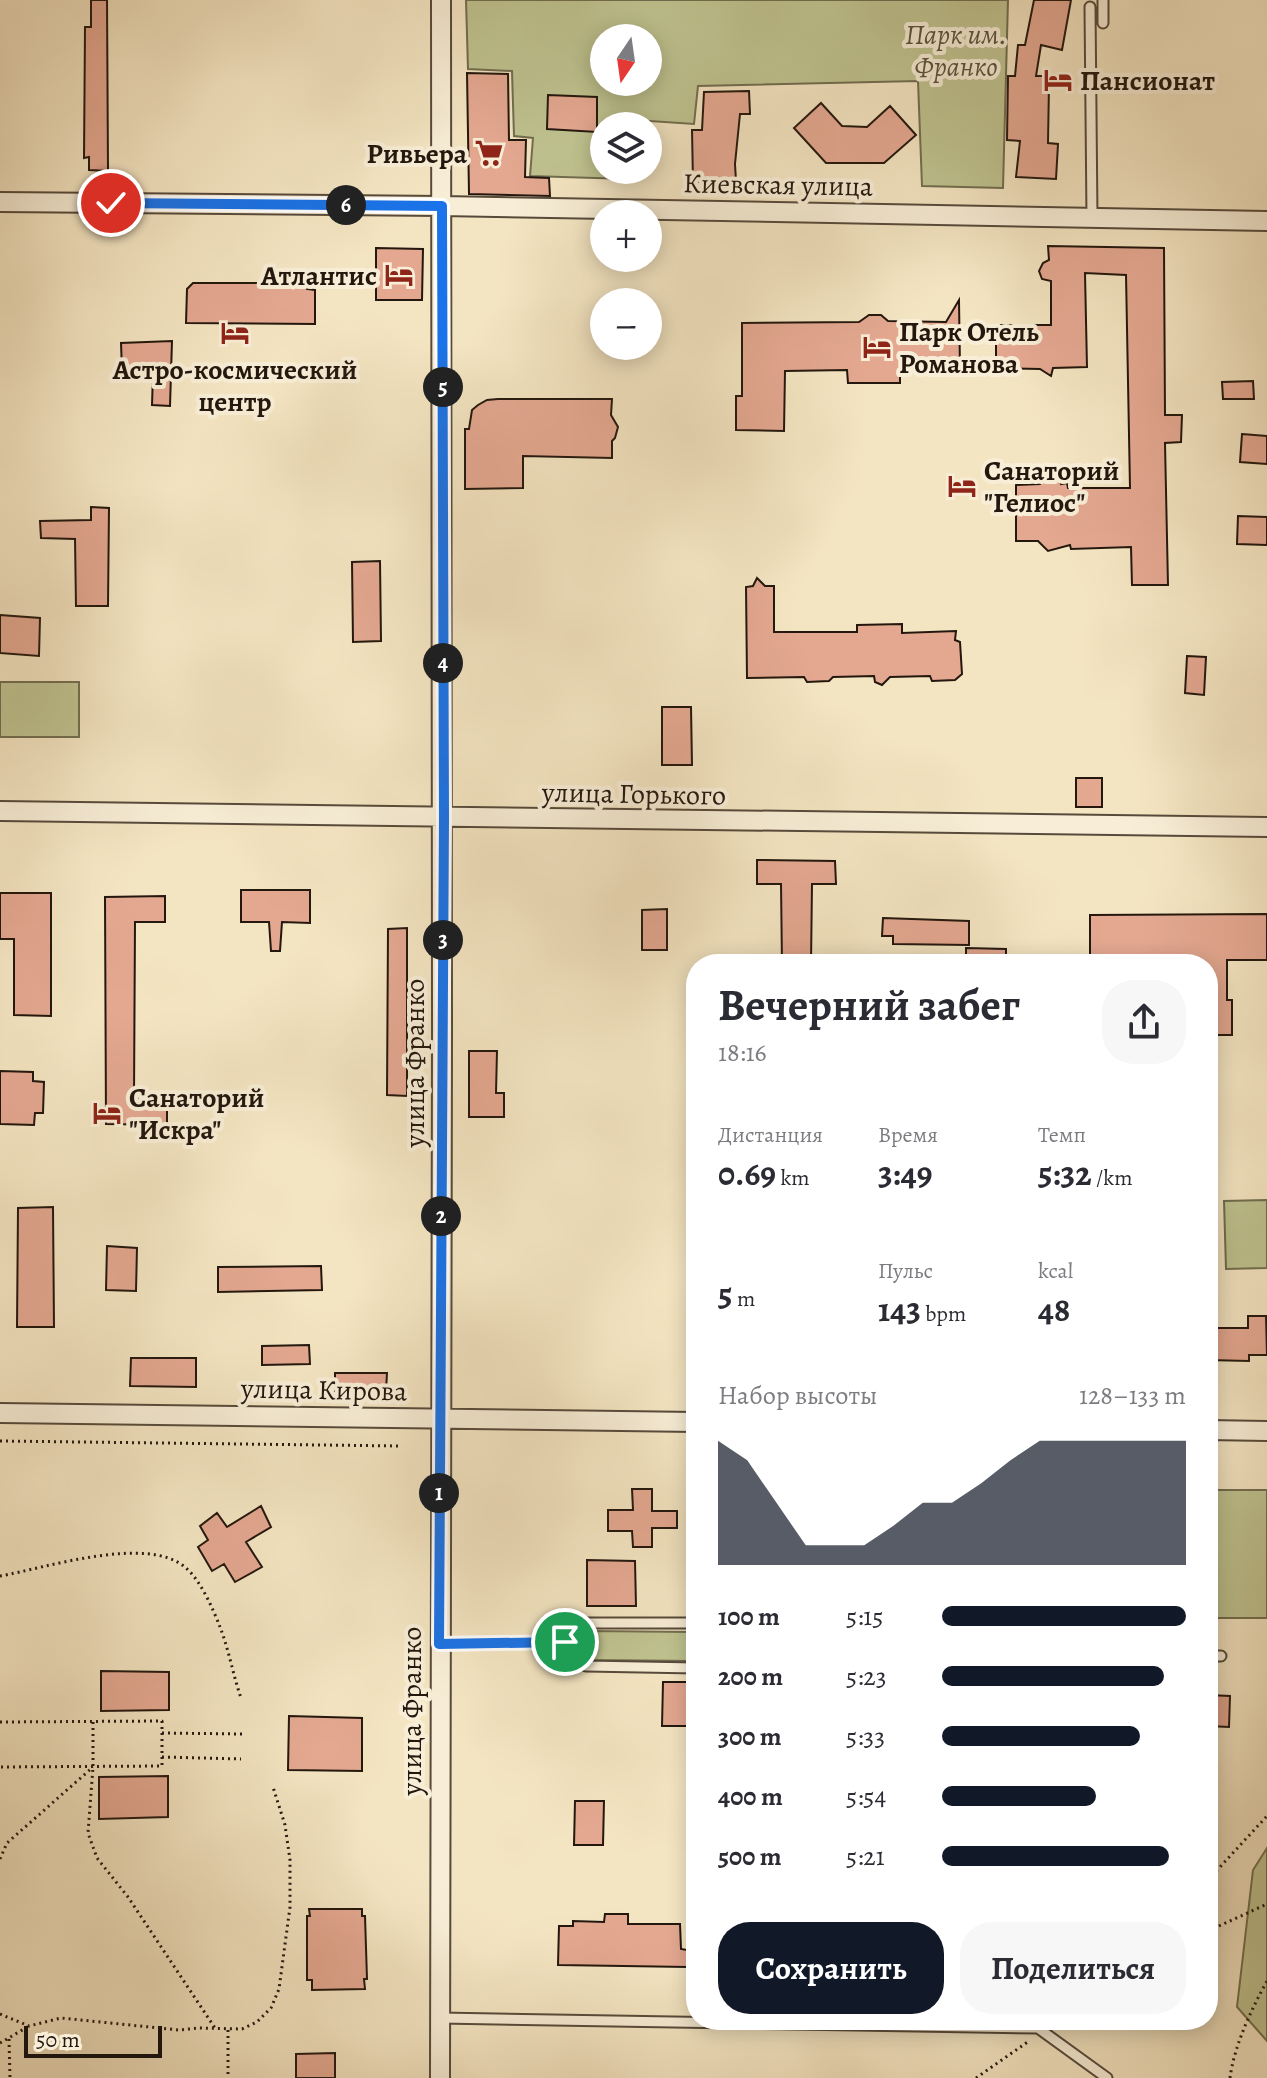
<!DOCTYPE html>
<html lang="ru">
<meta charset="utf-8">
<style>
body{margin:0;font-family:Alegreya,serif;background:#f7f7f7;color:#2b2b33;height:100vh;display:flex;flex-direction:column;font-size:30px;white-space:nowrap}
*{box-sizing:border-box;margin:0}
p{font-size:26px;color:#7c7c81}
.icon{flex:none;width:44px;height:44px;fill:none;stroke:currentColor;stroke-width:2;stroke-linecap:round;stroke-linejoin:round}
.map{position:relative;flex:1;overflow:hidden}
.sheet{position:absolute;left:686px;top:954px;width:532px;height:1076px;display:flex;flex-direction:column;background:#fff;border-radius:32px;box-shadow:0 4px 20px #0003}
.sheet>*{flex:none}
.needle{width:52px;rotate:193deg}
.controls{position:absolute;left:590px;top:24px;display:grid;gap:16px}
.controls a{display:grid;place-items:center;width:72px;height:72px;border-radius:50%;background:#fff;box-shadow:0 4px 20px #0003;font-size:40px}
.scale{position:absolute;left:24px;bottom:20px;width:138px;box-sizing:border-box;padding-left:8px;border:4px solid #23170e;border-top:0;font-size:22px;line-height:28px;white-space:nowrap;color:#23170e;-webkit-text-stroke:6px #f8eed7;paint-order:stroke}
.pin{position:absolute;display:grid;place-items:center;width:68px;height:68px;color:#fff;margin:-34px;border:4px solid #fff;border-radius:50%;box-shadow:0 2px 8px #0007}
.km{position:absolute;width:40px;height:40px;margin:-20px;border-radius:50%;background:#222;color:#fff;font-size:22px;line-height:40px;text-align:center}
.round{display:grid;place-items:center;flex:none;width:84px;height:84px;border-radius:32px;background:#f7f7f7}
.headline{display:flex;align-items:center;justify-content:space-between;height:136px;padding:0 32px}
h1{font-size:44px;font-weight:700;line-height:60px}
.stats{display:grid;grid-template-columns:repeat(3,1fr);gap:12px;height:136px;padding:8px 32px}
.stats div{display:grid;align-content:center}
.stats b{font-size:34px;font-weight:700}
.stats small{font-size:22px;font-weight:400}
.stats p{font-size:22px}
.chart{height:224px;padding:16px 32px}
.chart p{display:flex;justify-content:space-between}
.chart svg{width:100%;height:144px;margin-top:8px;fill:#111827;opacity:.7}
.primary-button{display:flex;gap:16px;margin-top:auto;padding:16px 32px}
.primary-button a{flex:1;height:92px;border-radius:32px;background:#111827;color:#fff;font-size:32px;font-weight:700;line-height:92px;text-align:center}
.primary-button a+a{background:#f7f7f7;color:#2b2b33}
ul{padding:0 32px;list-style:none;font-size:26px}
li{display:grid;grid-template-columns:128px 96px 1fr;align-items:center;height:60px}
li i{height:20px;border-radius:10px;background:#111827}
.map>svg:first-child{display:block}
</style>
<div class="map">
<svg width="1267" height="2078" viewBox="0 0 1267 2078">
<rect width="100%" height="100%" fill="#f4e5c2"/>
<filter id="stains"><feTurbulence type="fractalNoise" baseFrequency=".0025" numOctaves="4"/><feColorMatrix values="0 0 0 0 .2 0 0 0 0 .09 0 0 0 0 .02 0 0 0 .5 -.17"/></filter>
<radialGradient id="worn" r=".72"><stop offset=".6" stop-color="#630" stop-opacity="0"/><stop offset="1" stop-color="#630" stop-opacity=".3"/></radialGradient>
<path fill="#bfc390" stroke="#716d4f" stroke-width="2" fill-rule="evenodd" d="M 466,0 L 1008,0 L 1003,188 L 922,186 L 918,81 L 698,86 L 694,124 L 650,121 L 648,126 L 604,126 L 604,170 L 631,170 L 628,179 L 530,176 L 533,138 L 514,136 L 512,71 L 468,69 ZM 604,38 L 648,38 L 648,82 L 604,82 Z
M 0,682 L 79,682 L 79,737 L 0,737 Z
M 1267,1200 L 1267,1268 L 1226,1269 L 1224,1201 Z
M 1208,1490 L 1267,1490 L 1267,1618 L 1208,1618 Z
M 588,1631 L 696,1632 L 696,1661 L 588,1660 Z
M 1267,1848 L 1267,2041 L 1237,2007 L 1253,1870 Z"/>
<path fill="#e4a891" stroke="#23170e" stroke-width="2" d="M 91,0 L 107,0 L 108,171 L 89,170 L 89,157 L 84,158 L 85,27 L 91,27 Z
M 1034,0 L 1071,0 L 1062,50 L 1041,45 L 1036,76 L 1045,76 L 1045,84 L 1049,84 L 1048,143 L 1058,144 L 1056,179 L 1016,177 L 1020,141 L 1007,140 L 1008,76 L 1015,76 L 1018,45 L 1025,45 Z
M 467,73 L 508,74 L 509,140 L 526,140 L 525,177 L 549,178 L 550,196 L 469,194 Z
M 749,91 L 750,114 L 740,114 L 735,164 L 736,181 L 693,182 L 692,130 L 702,130 L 704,92 Z
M 548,95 L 597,97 L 597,132 L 547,129 Z
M 821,103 L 842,126 L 867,127 L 890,106 L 916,135 L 884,163 L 826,163 L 794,128 Z
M 1048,246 L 1164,248 L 1165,415 L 1182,415 L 1181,442 L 1165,443 L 1168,585 L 1132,585 L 1131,547 L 1071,549 L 1070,545 L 1048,551 L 1038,541 L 1016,541 L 1016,485 L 1040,484 L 1043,478 L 1049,474 L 1058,475 L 1061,484 L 1067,483 L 1068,488 L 1130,488 L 1126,275 L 1085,273 L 1087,367 L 1053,368 L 1051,376 L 1040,369 L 996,368 L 996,325 L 1051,325 L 1051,281 L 1042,279 L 1039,271 L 1043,263 L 1049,260 Z
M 376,248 L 423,249 L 422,300 L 376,300 Z
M 193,283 L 308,283 L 307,289 L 315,290 L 315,324 L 186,323 L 187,289 Z
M 959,300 L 960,369 L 900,368 L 900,383 L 848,383 L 847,370 L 785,371 L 784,431 L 736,430 L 736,396 L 742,396 L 742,323 L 859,322 L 869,315 L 881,315 L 888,321 L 946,322 Z
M 172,341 L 170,406 L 152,405 L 153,373 L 122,371 L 121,343 Z
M 1253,381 L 1254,399 L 1223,399 L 1222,382 Z
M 612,399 L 611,415 L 618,427 L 615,438 L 612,441 L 612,458 L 523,456 L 523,488 L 465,489 L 465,429 L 469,429 L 472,410 L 478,405 L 487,400 L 498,399 Z
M 1242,434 L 1267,436 L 1267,464 L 1240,462 Z
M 91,507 L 109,508 L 108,606 L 76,606 L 75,539 L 41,538 L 40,521 L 91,520 Z
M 1238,516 L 1267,517 L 1267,545 L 1237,544 Z
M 380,561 L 381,641 L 353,642 L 352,562 Z
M 757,578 L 765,586 L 774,586 L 774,632 L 857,632 L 857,625 L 902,624 L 902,633 L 956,631 L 955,640 L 960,642 L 962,674 L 955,680 L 932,681 L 930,676 L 890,677 L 882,685 L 875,682 L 874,676 L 833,677 L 829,681 L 807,682 L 804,677 L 747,678 L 746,587 L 753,586 Z
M 0,615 L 40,618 L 39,656 L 0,653 Z
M 1187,656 L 1206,657 L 1204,695 L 1185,693 Z
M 662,707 L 691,707 L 692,765 L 662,765 Z
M 1076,778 L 1102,778 L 1102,807 L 1076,807 Z
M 757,860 L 835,861 L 836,884 L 812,884 L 811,964 L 782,964 L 781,884 L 757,884 Z
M 241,890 L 310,890 L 310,923 L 282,922 L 280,951 L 271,951 L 269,922 L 241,922 Z
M 0,893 L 51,893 L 51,1016 L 14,1015 L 14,939 L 0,939 Z
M 165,896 L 165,922 L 135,922 L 134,1097 L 167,1099 L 167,1125 L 106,1124 L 105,897 Z
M 667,909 L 667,950 L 642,950 L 642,910 Z
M 1267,914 L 1267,960 L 1227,960 L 1227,1000 L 1232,1000 L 1232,1035 L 1208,1035 L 1208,964 L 1179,964 L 1179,960 L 1132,959 L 1132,964 L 1090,964 L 1090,915 Z
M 883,918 L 969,921 L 969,945 L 893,944 L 893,936 L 882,936 Z
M 407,928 L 407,1096 L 387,1095 L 388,929 Z
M 966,948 L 1006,949 L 1006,964 L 966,964 Z
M 469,1051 L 497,1051 L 496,1093 L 504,1093 L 504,1117 L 469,1117 Z
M 0,1071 L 33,1072 L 33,1081 L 44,1082 L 43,1113 L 35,1113 L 34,1125 L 0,1124 Z
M 53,1207 L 54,1327 L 17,1327 L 18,1208 Z
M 107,1246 L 137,1248 L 136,1291 L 106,1290 Z
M 321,1266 L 322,1290 L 218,1292 L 218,1267 Z
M 1248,1316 L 1266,1316 L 1267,1355 L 1249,1355 L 1249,1361 L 1208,1360 L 1208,1328 L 1248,1328 Z
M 309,1345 L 310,1364 L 262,1365 L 262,1346 Z
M 131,1358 L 196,1358 L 196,1387 L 130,1386 Z
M 335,1373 L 387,1373 L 386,1391 L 335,1391 Z
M 632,1489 L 652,1489 L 652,1511 L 677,1511 L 677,1528 L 652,1528 L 652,1547 L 633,1547 L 632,1531 L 608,1531 L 608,1510 L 633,1510 Z
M 261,1506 L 271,1527 L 246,1542 L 262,1567 L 235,1582 L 224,1564 L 212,1571 L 198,1547 L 208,1540 L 200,1526 L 217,1513 L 227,1527 Z
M 587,1560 L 635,1561 L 636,1606 L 587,1606 Z
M 101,1671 L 169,1672 L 169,1710 L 101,1711 Z
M 663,1682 L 696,1682 L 696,1726 L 662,1726 Z
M 1208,1695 L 1230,1696 L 1229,1727 L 1208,1726 Z
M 289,1716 L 362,1718 L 362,1771 L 288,1770 Z
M 168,1776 L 168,1817 L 99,1819 L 99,1777 Z
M 575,1801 L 604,1801 L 603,1845 L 574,1845 Z
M 309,1909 L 362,1909 L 362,1916 L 365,1916 L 367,1979 L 364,1979 L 365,1989 L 312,1990 L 312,1980 L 307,1980 L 307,1916 L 310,1916 Z
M 605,1914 L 628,1914 L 628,1924 L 680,1924 L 681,1949 L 687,1950 L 688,1967 L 558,1965 L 559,1926 L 573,1926 L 573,1921 L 604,1922 Z
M 335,2053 L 335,2078 L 296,2078 L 296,2054 Z"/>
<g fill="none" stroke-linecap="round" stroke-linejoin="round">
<defs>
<path id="service" d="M 1103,0 L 1103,23
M 1090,7 L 1092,218
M 565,1642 L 586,1666 L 696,1668
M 439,1644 L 565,1642 L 584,1623 L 696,1623
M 1208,1656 L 1221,1656
M 440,2018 L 1038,2028 L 1107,2078"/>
<path id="minor" d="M 0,202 L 442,206 L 1267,221
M 0,811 L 1267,827
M 0,1413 L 696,1422
M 1208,1430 L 1267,1431
M 440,2078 C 439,1385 446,693 441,0"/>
</defs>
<use href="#service" stroke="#574a3b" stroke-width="13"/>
<use href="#minor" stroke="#574a3b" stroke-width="22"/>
<path stroke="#23170e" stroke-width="3" stroke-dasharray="2 4" stroke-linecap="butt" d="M 0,1441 L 402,1446
M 0,1576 C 46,1568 148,1534 186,1568 C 201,1581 213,1609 220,1627 C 229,1650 233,1675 241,1698
M 0,1722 L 162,1721 L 162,1766 L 0,1767
M 93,1722 L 93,1767 L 88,1833 L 97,1858 L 128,1897 L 215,2028
M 162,1733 L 242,1734
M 162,1757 L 241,1759
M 0,1859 L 7,1843 L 93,1767
M 1208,1880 L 1267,1816
M 1208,1931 L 1267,1904
M 0,2014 L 29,2026 L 61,2018 L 179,2030 L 199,2028 L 242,2029 L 257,2022 L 271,2008 L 279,1989 L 290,1907 L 290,1860 L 285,1825 L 273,1787
M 228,2030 L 228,2078
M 9,2039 L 10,2078
M 0,2043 L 29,2026
M 976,2078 L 1029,2041
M 1230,2078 C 1234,2046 1252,2008 1267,1981"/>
<use href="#service" stroke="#f8eed7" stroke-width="9"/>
<use href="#minor" stroke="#f8eed7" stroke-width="18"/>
</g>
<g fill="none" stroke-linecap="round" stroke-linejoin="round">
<defs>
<path id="route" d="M 111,203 L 442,206 L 444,818 L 439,1644 L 565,1642"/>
</defs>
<use href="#route" stroke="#fff" stroke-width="16"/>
<use href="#route" stroke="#1a73e8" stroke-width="10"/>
</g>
<defs>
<symbol id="hotel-bare" viewBox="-9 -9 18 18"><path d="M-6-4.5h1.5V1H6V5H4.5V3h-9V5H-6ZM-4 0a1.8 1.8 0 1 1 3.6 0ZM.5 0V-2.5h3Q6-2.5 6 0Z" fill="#8f2418" stroke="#f8eed7" stroke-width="2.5" paint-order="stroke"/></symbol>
<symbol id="supermarket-bare" viewBox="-9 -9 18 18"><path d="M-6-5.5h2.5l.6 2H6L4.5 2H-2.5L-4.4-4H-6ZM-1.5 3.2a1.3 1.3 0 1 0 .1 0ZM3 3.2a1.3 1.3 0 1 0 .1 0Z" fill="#8f2418" stroke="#f8eed7" stroke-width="2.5" paint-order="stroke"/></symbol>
</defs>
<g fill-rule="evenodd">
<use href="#hotel-bare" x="1038" y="60" width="40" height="40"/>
<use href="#supermarket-bare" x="469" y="133" width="40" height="40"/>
<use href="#hotel-bare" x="379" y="255" width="40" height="40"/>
<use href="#hotel-bare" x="215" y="313" width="40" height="40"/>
<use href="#hotel-bare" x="857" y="327" width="40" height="40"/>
<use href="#hotel-bare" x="942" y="466" width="40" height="40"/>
<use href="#hotel-bare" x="87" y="1093" width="40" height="40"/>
</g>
<g text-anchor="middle" stroke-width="8" stroke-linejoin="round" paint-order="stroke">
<g font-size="28" font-style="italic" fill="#5a533c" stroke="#f8eed7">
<text x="956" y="44">Парк им.<tspan x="956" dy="32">Франко</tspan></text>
</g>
<g font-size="28" font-weight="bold" fill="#23170e" stroke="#f8eed7" text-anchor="start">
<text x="1080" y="90">Пансионат</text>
<text x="467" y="163" text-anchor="end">Ривьера</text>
<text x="377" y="285" text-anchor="end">Атлантис</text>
<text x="899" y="341">Парк Отель<tspan x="899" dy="32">Романова</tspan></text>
<text x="235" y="379" text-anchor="middle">Астро-космический<tspan x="235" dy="32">центр</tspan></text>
<text x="984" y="480">Санаторий<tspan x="984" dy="32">"Гелиос"</tspan></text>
<text x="129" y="1107">Санаторий<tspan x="129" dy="32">"Искра"</tspan></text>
</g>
<g font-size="28" fill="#23170e" stroke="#f8eed7">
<text transform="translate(778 184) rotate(1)" y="10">Киевская улица</text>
<text transform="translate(634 793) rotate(1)" y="10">улица Горького</text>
<text transform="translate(414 1063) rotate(-90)" y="10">улица Франко</text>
<text transform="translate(324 1389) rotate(1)" y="10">улица Кирова</text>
<text transform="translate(411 1711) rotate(-90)" y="10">улица Франко</text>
</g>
</g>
<rect width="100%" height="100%" filter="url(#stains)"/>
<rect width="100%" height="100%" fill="url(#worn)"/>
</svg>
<div class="controls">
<a><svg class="needle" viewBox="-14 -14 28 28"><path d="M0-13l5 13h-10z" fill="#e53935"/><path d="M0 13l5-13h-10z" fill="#7c7c81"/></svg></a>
<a><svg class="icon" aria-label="layers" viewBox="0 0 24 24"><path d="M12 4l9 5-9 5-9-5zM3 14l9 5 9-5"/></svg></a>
<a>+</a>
<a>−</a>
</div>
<div class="scale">50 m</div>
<div class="pin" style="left:565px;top:1642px;background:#1e9e55"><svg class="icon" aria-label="arrive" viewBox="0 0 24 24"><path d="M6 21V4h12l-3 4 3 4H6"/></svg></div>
<div class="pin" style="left:111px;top:203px;background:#d93025"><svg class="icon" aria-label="check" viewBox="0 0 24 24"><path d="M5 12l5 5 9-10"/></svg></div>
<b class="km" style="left:439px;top:1493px">1</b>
<b class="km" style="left:441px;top:1216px">2</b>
<b class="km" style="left:443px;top:940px">3</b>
<b class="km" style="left:443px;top:663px">4</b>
<b class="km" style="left:443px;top:387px">5</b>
<b class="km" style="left:346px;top:205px">6</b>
<section class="sheet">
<div class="headline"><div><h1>Вечерний забег</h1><p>18:16</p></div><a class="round"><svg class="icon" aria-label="share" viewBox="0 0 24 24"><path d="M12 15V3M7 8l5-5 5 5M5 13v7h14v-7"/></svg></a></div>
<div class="stats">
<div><p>Дистанция</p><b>0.69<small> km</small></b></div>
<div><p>Время</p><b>3:49</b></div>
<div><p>Темп</p><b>5:32<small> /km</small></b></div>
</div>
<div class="stats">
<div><b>5<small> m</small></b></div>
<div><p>Пульс</p><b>143<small> bpm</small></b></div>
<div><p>kcal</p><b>48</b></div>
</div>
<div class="chart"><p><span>Набор высоты</span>128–133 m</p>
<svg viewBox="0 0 160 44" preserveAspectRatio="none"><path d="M0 44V6L10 12L20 25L30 38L40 38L50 38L60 32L70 25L80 25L90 19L100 12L110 6L120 6L130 6L140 6L150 6L160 6V44z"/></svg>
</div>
<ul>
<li><b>100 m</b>5:15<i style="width:100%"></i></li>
<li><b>200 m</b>5:23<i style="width:91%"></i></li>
<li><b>300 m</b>5:33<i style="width:81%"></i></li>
<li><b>400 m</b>5:54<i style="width:63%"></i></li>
<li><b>500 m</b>5:21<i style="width:93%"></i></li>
</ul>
<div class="primary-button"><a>Сохранить</a><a>Поделиться</a></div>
</section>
</div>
